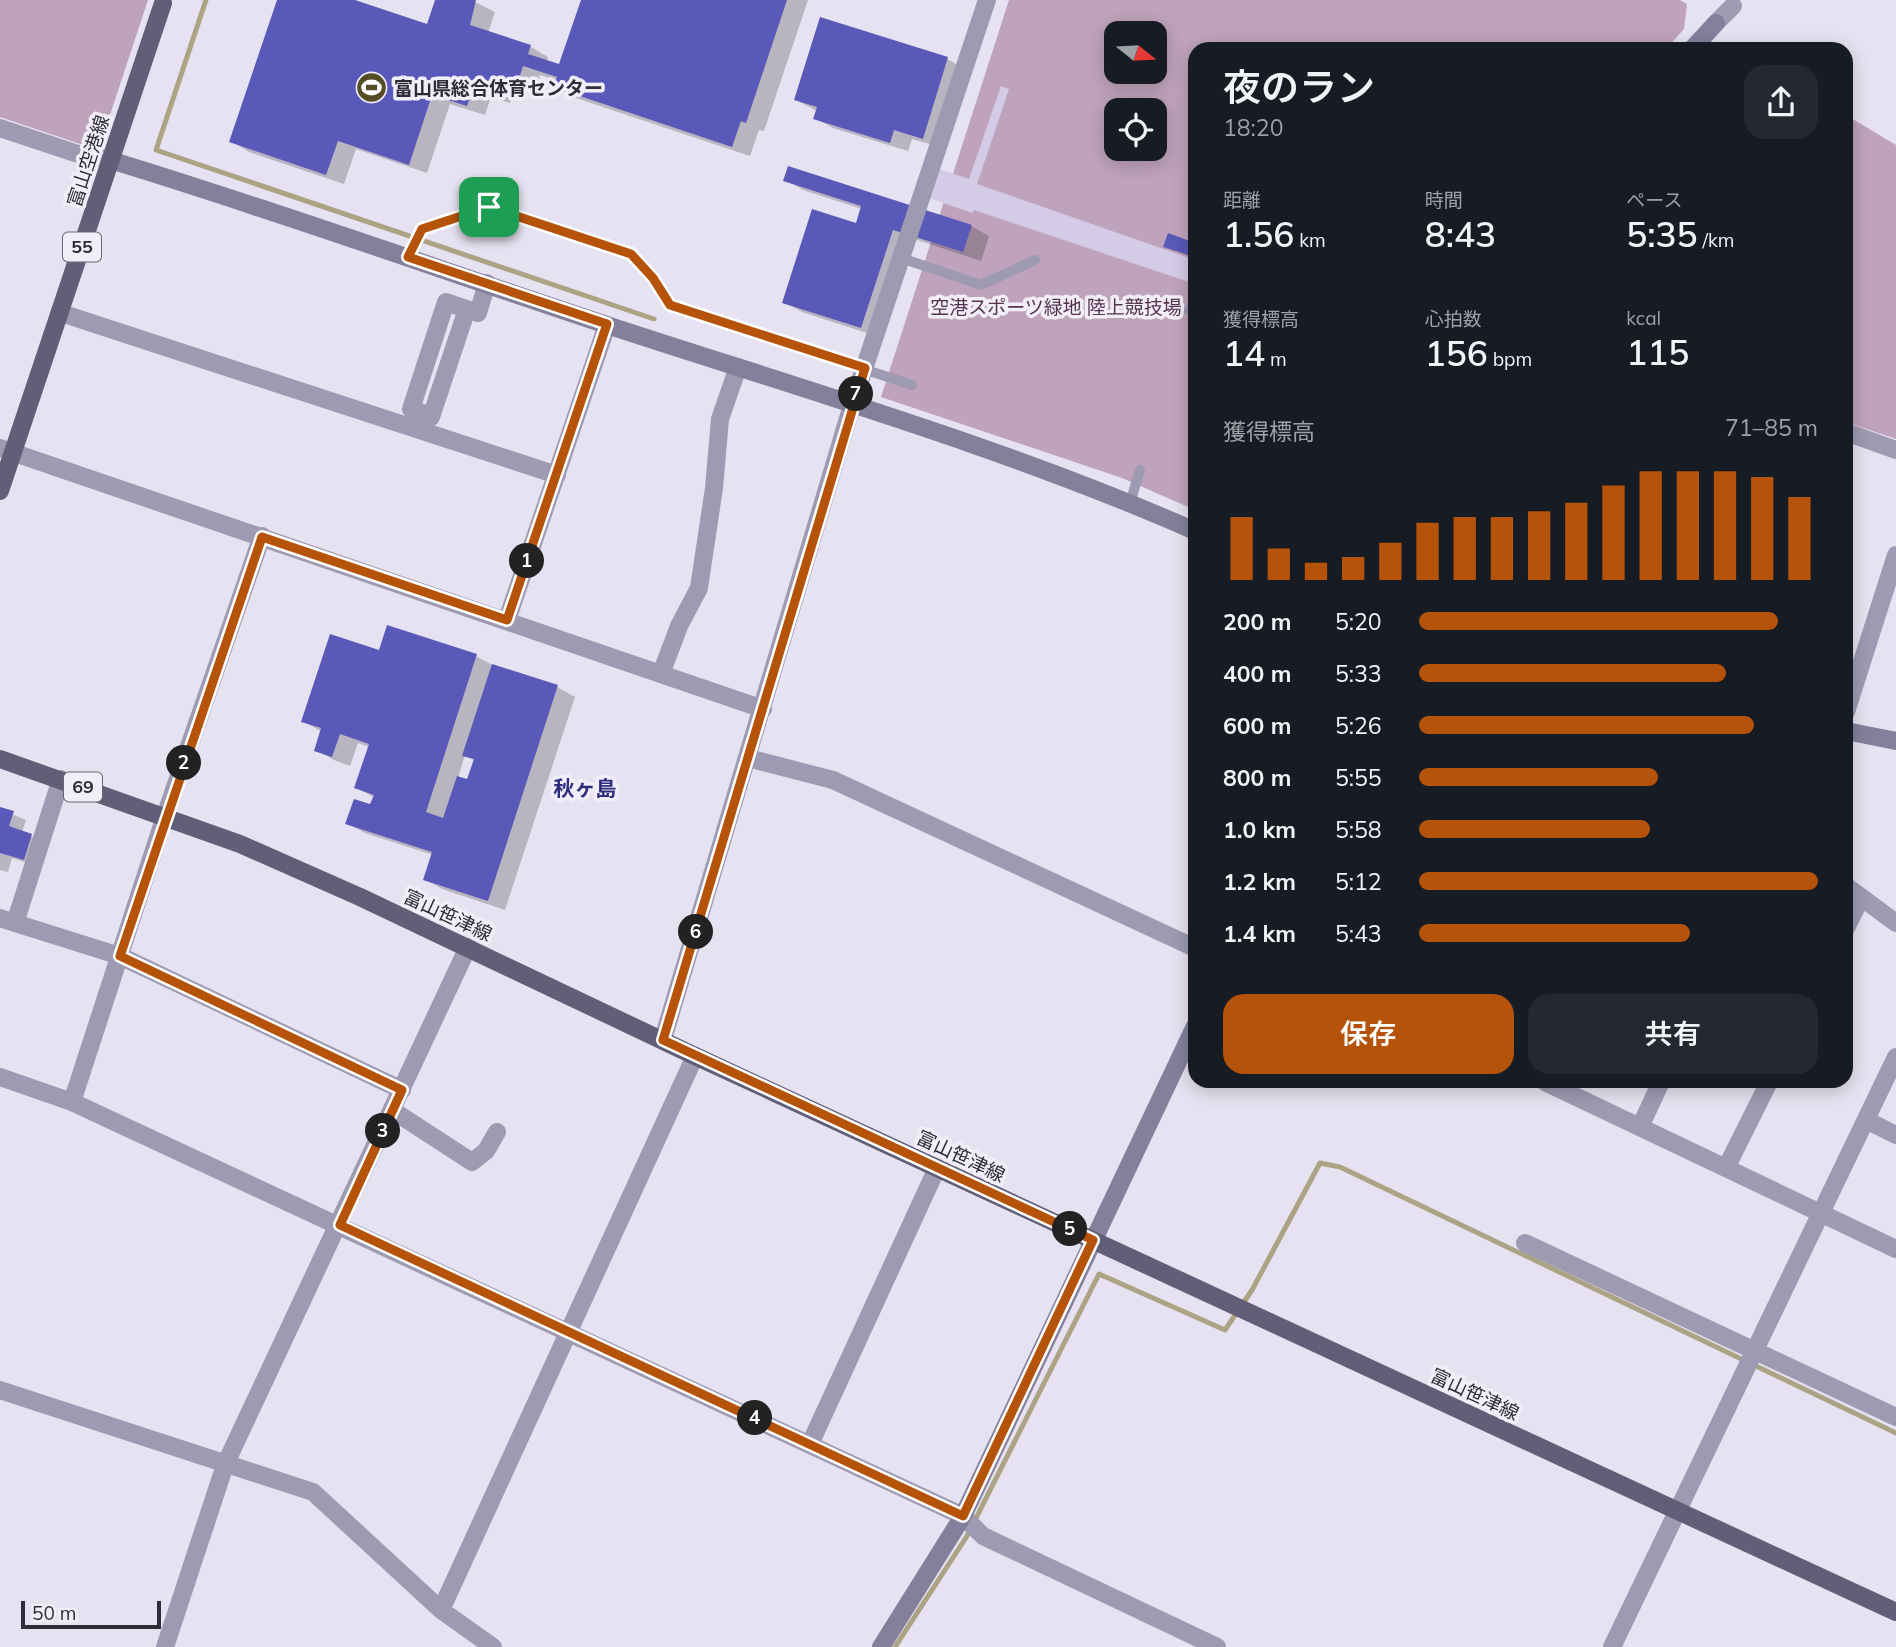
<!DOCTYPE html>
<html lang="ja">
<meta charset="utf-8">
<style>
body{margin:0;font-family:Mulish,"Noto Sans JP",sans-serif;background:#242831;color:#f1f3f6;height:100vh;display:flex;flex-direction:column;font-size:26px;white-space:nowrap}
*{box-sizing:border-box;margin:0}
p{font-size:23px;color:#9ea1a6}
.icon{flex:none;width:38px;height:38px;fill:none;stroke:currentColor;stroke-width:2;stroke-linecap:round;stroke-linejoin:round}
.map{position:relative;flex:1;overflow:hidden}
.sheet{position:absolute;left:1188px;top:42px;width:665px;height:1046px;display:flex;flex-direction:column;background:#171b24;border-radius:21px;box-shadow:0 4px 18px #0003}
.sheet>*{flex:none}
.needle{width:46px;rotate:108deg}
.controls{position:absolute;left:1104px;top:21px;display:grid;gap:14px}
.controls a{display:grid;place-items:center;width:63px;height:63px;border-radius:14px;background:#171b24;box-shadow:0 4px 18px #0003;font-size:35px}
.scale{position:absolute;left:21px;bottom:18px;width:140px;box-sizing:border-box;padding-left:7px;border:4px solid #2d2c38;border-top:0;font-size:19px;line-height:24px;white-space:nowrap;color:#2d2c38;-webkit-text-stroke:5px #f1eef9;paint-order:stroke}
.pin{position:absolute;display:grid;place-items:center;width:60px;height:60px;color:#fff;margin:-30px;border-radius:14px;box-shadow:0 4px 10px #0006}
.km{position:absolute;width:35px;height:35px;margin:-18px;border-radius:50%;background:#222;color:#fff;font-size:19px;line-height:35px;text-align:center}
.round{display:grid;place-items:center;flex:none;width:74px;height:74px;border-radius:21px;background:#242831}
.overview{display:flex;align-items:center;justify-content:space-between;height:119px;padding:0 35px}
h1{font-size:38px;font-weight:600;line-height:52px}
.figures{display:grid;grid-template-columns:repeat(3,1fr);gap:10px;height:119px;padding:7px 35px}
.figures div{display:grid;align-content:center}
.figures b{font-size:35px;font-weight:600}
.figures small{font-size:19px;font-weight:400}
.figures p{font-size:19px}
.chart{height:196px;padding:14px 35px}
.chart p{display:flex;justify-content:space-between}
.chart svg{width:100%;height:126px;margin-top:7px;stroke:#b45309;stroke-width:6}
.primary-button{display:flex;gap:14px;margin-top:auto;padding:14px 35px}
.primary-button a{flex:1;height:80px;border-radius:21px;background:#b45309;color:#fff;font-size:28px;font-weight:600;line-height:80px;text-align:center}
.primary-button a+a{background:#242831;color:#f1f3f6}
ul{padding:0 35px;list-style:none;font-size:23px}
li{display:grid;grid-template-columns:112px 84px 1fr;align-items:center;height:52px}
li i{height:18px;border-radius:9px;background:#b45309}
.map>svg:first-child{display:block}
</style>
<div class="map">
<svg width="1896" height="1647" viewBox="0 0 1896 1647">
<rect width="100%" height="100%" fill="#e6e2f1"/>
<path fill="#bfa3bc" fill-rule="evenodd" d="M 0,0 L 148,0 L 101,142 L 92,148 L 0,117 Z
M 1009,0 L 1680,0 L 1687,4 L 1684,29 L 1666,49 L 1195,49 L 1195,510 L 1122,478 L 881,397 ZM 1116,33 L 1155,33 L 1155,72 L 1116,72 ZM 1116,110 L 1155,110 L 1155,149 L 1116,149 Z
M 1846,115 L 1896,145 L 1896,439 L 1846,422 Z"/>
<path fill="#d4cbe7" d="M 1001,86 L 1009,89 L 977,184 L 1195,260 L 1195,284 L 974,210 L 972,213 L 929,198 L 939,169 L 969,179 Z"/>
<path fill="#0003" fill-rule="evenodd" d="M 278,0 L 349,0 L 429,26 L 437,0 L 471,0 L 495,12 L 488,33 L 531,47 L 548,57 L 547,62 L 561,66 L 583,0 L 808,0 L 764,131 L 759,130 L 750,156 L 573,97 L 555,87 L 557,80 L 540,75 L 534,93 L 516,87 L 510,103 L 491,97 L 485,115 L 450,104 L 427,173 L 356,149 L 344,184 L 249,152 L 231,141 Z
M 947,59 L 965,69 L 940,147 L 912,139 L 908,151 L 833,128 L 815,118 L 817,111 L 796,100 Z
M 786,180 L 971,226 L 989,236 L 981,261 L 911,238 L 879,337 L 802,312 L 784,302 L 857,225 L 862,209 L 803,190 Z
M 1169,236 L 1195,244 L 1195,259 L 1166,246 Z
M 380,652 L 476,656 L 494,666 L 557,687 L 575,697 L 505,910 L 442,889 L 425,879 L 433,855 L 365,833 L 347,823 L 371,806 L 375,798 L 356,787 L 369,747 L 358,743 L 350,766 L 334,760 L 316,750 L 322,732 L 303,721 ZM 465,755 L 475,761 L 468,781 L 458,778 Z
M 0,809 L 26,820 L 22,832 L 44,843 L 37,866 L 12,858 L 8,872 L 0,870 Z"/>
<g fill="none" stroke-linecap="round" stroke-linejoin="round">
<path stroke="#aba384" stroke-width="5" d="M 206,0 L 156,150 L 654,319
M 895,1647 L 967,1536 L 1099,1274 L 1225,1330 L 1252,1290 L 1320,1163 L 1340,1167 L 1896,1433"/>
</g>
<path fill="#5959b9" d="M 277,0 L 355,0 L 427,24 L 435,0 L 476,0 L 470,25 L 531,45 L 528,54 L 559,64 L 581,0 L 787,0 L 746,123 L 741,121 L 732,147 L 553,87 L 557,77 L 523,66 L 517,85 L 498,78 L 493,95 L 473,88 L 467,106 L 432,95 L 409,165 L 338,141 L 326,175 L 229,142 Z
M 820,17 L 948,57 L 923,139 L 894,130 L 890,143 L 813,119 L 817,107 L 794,100 Z
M 788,166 L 972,225 L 963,252 L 893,230 L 861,328 L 782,303 L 812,209 L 856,223 L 861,206 L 783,181 Z
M 1168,233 L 1195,243 L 1195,257 L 1163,247 Z
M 387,625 L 477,654 L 426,812 L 443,818 L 457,776 L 467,779 L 474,759 L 462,756 L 492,664 L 558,685 L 488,901 L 423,880 L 432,852 L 345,824 L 354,799 L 370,804 L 374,795 L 354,788 L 369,744 L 340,734 L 332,757 L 314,751 L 321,728 L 301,722 L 330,634 L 379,650 Z
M 0,807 L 14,811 L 9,826 L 32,834 L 24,860 L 0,853 Z"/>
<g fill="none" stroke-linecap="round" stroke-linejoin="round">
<path stroke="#9e9ab1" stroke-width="10" d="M 408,256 L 422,229 L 489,207 L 631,254 L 653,278 L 670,305 L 912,385
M 901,258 L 981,285 L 1035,260
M 1188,310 L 1195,307
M 1130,503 L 1140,470"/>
<path stroke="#9e9ab1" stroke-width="18" d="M 1716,23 L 1733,6
M 0,128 L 75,153 L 110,160
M 61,313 L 557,475
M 422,413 L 431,417 L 467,309
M 417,429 L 422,413 L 411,409 L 446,302 L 478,313 L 487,283
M 1846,432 L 1896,450
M 0,448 L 763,709
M 507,620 L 607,325
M 661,674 L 679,626 L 699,588 L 714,488 L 720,419 L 738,367
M 1846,712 L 1896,555
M 748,758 L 833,780 L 1195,948
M 1846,886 L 1896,923
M 0,918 L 15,923 L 61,779
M 15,923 L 120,956 L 402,1090
M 1846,928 L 1861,898
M 663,1039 L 852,405 L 987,0
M 0,1077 L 72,1102 L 963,1516 L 983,1536 L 1217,1647
M 1545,1082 L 1896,1249
M 72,1102 L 165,816 L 262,536
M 392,1110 L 472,1162 L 486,1151 L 497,1132
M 1866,1120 L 1896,1135
M 1640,1127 L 1661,1082
M 1726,1168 L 1769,1082
M 1525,1243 L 1896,1417
M 0,1390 L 313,1492 L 441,1610 L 695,1056
M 810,1444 L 937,1168
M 441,1610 L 493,1647
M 165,1647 L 225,1465 L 468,947
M 1612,1647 L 1896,1057"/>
<path stroke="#84809c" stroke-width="18" d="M 1692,49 L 1716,23
M 110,160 C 281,212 449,273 619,329 C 812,392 1009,449 1195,531
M 1846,731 L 1896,741
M 881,1647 L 963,1516 L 1195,1026"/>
<path stroke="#615f78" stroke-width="18" d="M 0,491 L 163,3
M 0,759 L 240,844 L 360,897 L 695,1056 L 1896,1612"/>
</g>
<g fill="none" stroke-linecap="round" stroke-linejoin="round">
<defs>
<path id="route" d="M 489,207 L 631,254 L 653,278 L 670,305 L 865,368 L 663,1040 L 1093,1240 L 963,1516 L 340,1225 L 402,1090 L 120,956 L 262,537 L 507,620 L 607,324 L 408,257 L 422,229 Z"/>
</defs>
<use href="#route" stroke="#fff" stroke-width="14"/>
<use href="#route" stroke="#b45309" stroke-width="9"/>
</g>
<defs>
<symbol id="stadium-disc" viewBox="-11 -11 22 22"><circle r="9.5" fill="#554d26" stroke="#f1eef9"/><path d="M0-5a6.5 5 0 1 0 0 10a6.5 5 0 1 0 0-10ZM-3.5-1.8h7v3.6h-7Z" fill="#fff"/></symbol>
</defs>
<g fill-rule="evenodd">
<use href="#stadium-disc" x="354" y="70" width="35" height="35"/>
</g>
<g text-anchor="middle" stroke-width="7" stroke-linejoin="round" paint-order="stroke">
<g fill="#f1eef9" stroke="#686672" stroke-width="2">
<rect x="63" y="232.5" width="38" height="29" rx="5"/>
<rect x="64" y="772.5" width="38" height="29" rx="5"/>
</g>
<g font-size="18" font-weight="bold" fill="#2d2c38">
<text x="82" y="253">55</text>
<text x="83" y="793">69</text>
</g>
<g font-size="19" font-weight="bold" fill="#2d2c38" stroke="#f1eef9" text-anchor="start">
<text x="394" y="95">富山県総合体育センター</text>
</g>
<g font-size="19" fill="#2d2c38" stroke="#f1eef9">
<text transform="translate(88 161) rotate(-72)" y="7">富山空港線</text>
<text transform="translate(448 915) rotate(25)" y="7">富山笹津線</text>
<text transform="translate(961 1156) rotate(25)" y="7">富山笹津線</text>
<text transform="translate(1475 1394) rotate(25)" y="7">富山笹津線</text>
</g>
<g font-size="19" fill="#543350" stroke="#f1eef9">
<text x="1056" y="314">空港スポーツ緑地 陸上競技場</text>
</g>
<g font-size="21" font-weight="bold" fill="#2e2e7e" stroke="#f1eef9">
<text x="585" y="796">秋ヶ島</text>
</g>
</g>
</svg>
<div class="controls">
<a><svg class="needle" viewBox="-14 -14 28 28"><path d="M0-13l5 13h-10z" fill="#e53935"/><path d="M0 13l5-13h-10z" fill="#9ea1a6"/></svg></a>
<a><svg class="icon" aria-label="locate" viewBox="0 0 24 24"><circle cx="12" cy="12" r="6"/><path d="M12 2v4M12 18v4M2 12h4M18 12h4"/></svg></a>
</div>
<div class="scale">50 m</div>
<div class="pin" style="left:489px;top:207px;background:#1e9e55"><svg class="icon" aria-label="arrive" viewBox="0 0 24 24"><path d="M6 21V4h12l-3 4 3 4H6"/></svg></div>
<b class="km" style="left:527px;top:561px">1</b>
<b class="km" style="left:184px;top:763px">2</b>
<b class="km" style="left:383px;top:1131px">3</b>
<b class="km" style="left:755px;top:1418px">4</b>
<b class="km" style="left:1070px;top:1229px">5</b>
<b class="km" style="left:696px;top:932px">6</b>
<b class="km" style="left:856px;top:394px">7</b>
<section class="sheet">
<div class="overview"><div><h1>夜のラン</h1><p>18:20</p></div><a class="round"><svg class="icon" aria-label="share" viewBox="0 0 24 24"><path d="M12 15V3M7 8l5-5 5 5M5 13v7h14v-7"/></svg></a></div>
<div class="figures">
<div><p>距離</p><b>1.56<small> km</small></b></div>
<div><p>時間</p><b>8:43</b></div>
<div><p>ペース</p><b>5:35<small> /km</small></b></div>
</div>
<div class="figures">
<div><p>獲得標高</p><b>14<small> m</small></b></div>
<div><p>心拍数</p><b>156<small> bpm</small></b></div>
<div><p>kcal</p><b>115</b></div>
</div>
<div class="chart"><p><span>獲得標高</span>71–85 m</p>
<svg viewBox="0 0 160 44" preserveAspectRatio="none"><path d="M5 44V22M15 44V33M25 44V38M35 44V36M45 44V31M55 44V24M65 44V22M75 44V22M85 44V20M95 44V17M105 44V11M115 44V6M125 44V6M135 44V6M145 44V8M155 44V15"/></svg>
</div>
<ul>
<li><b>200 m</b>5:20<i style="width:90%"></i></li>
<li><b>400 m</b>5:33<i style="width:77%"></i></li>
<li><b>600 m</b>5:26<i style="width:84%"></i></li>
<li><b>800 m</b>5:55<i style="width:60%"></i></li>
<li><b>1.0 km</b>5:58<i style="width:58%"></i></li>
<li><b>1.2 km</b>5:12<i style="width:100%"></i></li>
<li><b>1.4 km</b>5:43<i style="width:68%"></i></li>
</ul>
<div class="primary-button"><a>保存</a><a>共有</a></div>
</section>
</div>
